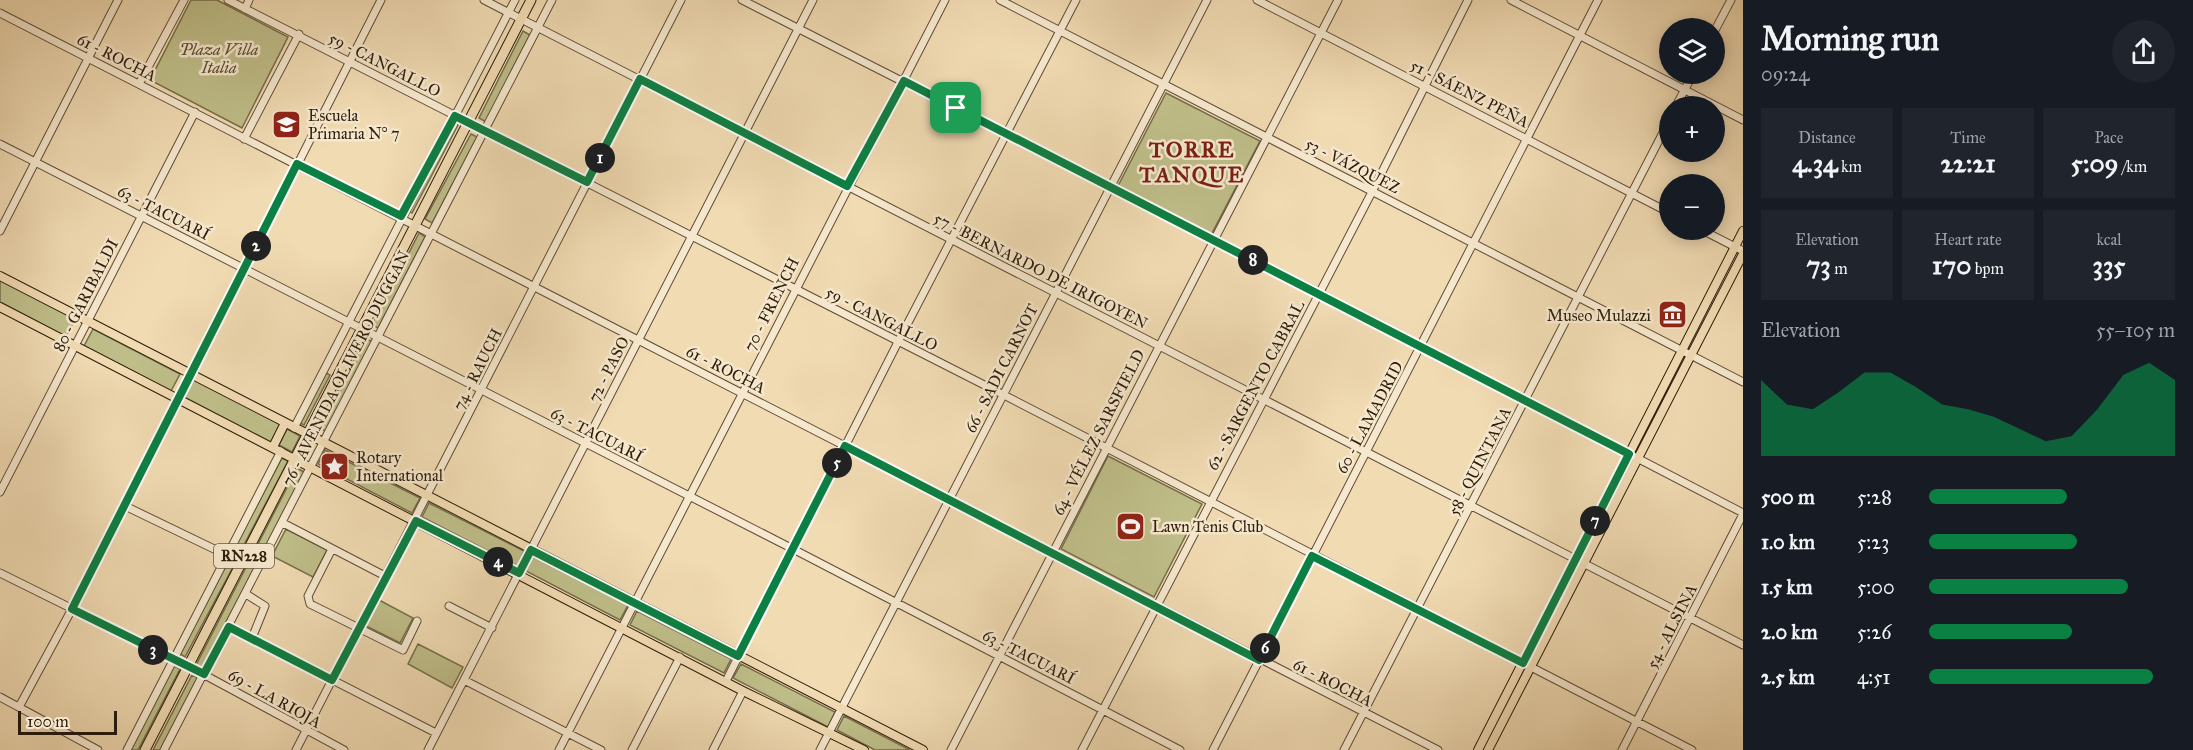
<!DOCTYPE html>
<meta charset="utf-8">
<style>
body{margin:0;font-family:"IM FELL Great Primer",serif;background:#20242c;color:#f1f3f6;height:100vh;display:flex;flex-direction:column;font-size:22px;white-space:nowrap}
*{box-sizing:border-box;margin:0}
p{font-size:20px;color:#9ea1a6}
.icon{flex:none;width:33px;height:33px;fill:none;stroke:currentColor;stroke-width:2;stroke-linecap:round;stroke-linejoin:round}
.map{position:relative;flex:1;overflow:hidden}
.side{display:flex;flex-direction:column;background:#171b24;width:450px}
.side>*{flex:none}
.tools{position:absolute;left:1659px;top:18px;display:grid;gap:12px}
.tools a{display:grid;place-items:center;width:66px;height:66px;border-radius:50%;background:#171b24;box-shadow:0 3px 15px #0003;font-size:30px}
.scale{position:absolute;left:18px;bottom:15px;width:99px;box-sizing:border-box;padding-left:6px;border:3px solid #2d1d0a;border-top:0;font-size:16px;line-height:21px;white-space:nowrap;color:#2d1d0a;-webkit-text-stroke:4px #f6e8ce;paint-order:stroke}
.pin{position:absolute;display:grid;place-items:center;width:51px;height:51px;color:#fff;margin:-26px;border-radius:12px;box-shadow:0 3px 9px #0006}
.km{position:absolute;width:30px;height:30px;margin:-15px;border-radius:50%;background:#222;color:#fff;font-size:16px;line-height:30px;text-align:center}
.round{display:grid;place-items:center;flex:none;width:63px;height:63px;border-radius:32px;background:#20242c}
.overview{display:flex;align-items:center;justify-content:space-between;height:102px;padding:0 18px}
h1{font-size:33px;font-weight:800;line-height:45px}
.figures{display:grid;grid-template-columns:repeat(3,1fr);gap:9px;height:102px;padding:6px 18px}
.figures div{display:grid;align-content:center;border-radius:0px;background:#20242c;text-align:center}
.figures b{font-size:26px;font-weight:800}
.figures small{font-size:16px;font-weight:400}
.figures p{font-size:16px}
.chart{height:168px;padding:12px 18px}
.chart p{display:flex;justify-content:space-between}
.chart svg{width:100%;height:108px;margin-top:6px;fill:#0b8043;opacity:.7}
ul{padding:0 18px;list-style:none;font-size:20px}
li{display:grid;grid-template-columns:96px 72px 1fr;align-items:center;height:45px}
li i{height:15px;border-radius:8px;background:#0b8043}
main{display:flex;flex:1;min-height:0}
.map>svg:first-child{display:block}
</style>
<main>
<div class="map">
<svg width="1743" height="750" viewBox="0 0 1743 750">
<rect width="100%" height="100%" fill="#f1dbb3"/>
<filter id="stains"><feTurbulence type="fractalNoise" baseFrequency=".00333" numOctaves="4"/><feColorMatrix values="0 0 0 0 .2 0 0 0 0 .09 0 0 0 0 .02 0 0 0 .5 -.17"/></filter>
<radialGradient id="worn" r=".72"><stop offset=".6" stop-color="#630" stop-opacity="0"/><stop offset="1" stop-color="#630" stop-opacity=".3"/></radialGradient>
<path fill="#bfbe89" stroke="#766e4a" stroke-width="1.5" d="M 191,0 L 217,0 L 288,37 L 242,128 L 150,80 Z
M 523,31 L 530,35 L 486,122 L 479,118 Z
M 1166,93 L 1260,141 L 1211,235 L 1118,186 Z
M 455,123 L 458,125 L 412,213 L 408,211 Z
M 471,134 L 477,137 L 432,223 L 425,219 Z
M 419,233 L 425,237 L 378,328 L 372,325 Z
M 0,280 L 75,319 L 66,337 L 0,302 Z
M 93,329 L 180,374 L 171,391 L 84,346 Z
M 365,338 L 373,342 L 327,432 L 319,428 Z
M 326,373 L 330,375 L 304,425 L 300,423 Z
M 193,379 L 280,424 L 271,442 L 184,397 Z
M 287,429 L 300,436 L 292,452 L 279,445 Z
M 325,450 L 420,498 L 412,513 L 318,464 Z
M 1108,456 L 1202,504 L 1154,597 L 1061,549 Z
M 282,458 L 288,461 L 238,556 L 232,553 Z
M 297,468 L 304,472 L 203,668 L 196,665 Z
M 429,503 L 524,551 L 517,566 L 422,517 Z
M 286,529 L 327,550 L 313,577 L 272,556 Z
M 533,557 L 628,605 L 620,620 L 526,571 Z
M 228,562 L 234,565 L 185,657 L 180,654 Z
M 379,600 L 413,618 L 400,643 L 366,626 Z
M 637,611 L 731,659 L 724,673 L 630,625 Z
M 418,644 L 463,667 L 452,688 L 408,664 Z
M 741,664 L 835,712 L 828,727 L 733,678 Z
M 174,666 L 180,669 L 138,750 L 130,750 Z
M 192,675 L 198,678 L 161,750 L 153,750 Z
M 844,716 L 910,750 L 875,750 L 837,730 Z"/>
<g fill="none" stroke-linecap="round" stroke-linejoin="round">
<defs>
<path id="minor" d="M 228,0 L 1002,394 L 1692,750
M 484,0 L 1743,645
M 742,0 L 1319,293 L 1743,513
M 1000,0 L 1743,382
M 1257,0 L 1670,213
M 1511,0 L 1743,120
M 245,9 L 249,0
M 0,13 L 1438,750
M 1714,32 L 1731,0
M 139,84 L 184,0
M 1676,106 L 1693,74
M 244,139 L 299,34
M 0,144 L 793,549 L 1180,750
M 1702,230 L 1743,251
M 0,231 L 118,0
M 294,428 L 515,0
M 0,492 L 195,112
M 123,505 L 241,562
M 283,523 L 387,577
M 332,549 L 308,596 L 310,604 L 403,650 L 417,621
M 0,573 L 188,666 L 344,750
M 246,594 L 265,606 L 252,638
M 449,606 L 492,628
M 229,627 L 436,733
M 464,680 L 601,750
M 726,681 L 898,342 L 1076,0
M 0,697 L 98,750
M 19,707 L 72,609 L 381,0
M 127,750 L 281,451
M 164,750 L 552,0
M 296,750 L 681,0
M 428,750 L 813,0
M 559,750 L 945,0
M 632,750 L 680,657
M 713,750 L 743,691
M 820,750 L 1207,0
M 951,750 L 1338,0
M 1082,750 L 1373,190 L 1468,0
M 1213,750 L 1598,0
M 1344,750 L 1670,119
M 1622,750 L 1743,514"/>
<path id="major" d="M 0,276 L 923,750
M 0,307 L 743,691 L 864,750
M 273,447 L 285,423
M 1478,750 L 1743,231
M 1488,750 L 1743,254"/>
<path id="highway" d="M 145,750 L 531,0"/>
</defs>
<use href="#minor" stroke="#5e4c34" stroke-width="9"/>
<use href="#major" stroke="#2d1d0a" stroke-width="10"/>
<use href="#highway" stroke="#2d1d0a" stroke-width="11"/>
<use href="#minor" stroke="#f6e8ce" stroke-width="7"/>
<use href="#major" stroke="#f1dbb3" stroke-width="8"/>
<use href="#highway" stroke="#f1dbb3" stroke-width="9"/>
</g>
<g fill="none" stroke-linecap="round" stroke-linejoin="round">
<defs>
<path id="route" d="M 640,79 L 847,186 L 904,81 L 1629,454 L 1523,663 L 1312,556 L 1259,660 L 845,446 L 738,656 L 531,550 L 519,573 L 416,521 L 332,680 L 229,627 L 204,674 L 72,609 L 297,164 L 401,216 L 455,116 L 587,182 Z"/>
</defs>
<use href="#route" stroke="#fff" stroke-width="12"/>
<use href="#route" stroke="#0b8043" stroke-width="8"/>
</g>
<defs>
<symbol id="school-square" viewBox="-11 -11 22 22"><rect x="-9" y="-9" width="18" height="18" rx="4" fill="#8f2418" stroke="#f6e8ce"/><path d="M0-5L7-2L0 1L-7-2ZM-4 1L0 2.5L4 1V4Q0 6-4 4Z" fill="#fff"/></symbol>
<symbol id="museum-square" viewBox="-11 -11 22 22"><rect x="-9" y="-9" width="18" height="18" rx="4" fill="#8f2418" stroke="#f6e8ce"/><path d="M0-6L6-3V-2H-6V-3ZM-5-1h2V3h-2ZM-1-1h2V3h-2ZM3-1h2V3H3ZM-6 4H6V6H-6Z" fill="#fff"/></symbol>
<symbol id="sight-square" viewBox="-11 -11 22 22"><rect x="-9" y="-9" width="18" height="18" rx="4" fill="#8f2418" stroke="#f6e8ce"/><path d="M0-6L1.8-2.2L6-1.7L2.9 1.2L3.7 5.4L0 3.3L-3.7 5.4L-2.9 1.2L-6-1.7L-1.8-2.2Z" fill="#fff"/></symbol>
<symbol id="stadium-square" viewBox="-11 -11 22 22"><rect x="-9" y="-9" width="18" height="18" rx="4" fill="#8f2418" stroke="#f6e8ce"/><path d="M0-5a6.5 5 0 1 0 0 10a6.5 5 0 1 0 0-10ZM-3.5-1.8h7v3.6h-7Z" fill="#fff"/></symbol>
</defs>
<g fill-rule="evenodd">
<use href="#school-square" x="270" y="108" width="33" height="33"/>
<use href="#museum-square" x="1656" y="298" width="33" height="33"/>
<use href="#sight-square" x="318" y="450" width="33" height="33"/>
<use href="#stadium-square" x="1114" y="510" width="33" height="33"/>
</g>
<g text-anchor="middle" stroke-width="5" stroke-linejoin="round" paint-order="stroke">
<rect fill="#f6e8ce" stroke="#695a45" stroke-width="1.5" x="214" y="544" width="60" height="24" rx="4.5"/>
<g font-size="15" font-weight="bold" fill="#2d1d0a">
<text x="244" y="561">RN228</text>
</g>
<g font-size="16" font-style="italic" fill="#594d30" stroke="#f6e8ce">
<text x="219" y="55">Plaza Villa<tspan x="219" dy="18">Italia</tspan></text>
</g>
<g font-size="16" fill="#2d1d0a" stroke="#f6e8ce">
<text transform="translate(117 57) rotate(27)" y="6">61 - ROCHA</text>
<text transform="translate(385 64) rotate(27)" y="6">59 - CANGALLO</text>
<text transform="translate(1470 93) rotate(27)" y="6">51 - SÁENZ PEÑA</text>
<text transform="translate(1353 165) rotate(27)" y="6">53 - VÁZQUEZ</text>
<text transform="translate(164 212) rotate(27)" y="6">63 - TACUARÍ</text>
<text transform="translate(1041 270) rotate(27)" y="6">57 - BERNARDO DE IRIGOYEN</text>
<text transform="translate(85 295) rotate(-63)" y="6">80 - GARIBALDI</text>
<text transform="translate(771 304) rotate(-63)" y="6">70 - FRENCH</text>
<text transform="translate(882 318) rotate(27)" y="6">59 - CANGALLO</text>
<text transform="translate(345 368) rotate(-63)" y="6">76 - AVENIDA OLIVERO DUGGAN</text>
<text transform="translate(1001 368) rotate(-63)" y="6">66 - SADI CARNOT</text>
<text transform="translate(477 369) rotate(-63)" y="6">74 - RAUCH</text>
<text transform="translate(608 369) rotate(-63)" y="6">72 - PASO</text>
<text transform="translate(726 369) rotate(27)" y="6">61 - ROCHA</text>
<text transform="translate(1255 385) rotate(-62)" y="6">62 - SARGENTO CABRAL</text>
<text transform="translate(1369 417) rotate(-62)" y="6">60 - LAMADRID</text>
<text transform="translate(1098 432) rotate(-63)" y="6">64 - VÉLEZ SARSFIELD</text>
<text transform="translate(597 434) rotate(27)" y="6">63 - TACUARÍ</text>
<text transform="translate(1479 461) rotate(-63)" y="6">58 - QUINTANA</text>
<text transform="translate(1671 626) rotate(-63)" y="6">54 - ALSINA</text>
<text transform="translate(1029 656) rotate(27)" y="6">63 - TACUARÍ</text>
<text transform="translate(1333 682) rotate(27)" y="6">61 - ROCHA</text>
<text transform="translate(275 698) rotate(29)" y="6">69 - LA RIOJA</text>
</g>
<g font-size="16" fill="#2d1d0a" stroke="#f6e8ce" text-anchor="start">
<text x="308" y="121">Escuela<tspan x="308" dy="18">Primaria N° 7</tspan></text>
<text x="1651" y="321" text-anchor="end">Museo Mulazzi</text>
<text x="356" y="463">Rotary<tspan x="356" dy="18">International</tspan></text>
<text x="1152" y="532">Lawn Tenis Club</text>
</g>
<g font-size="22" font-weight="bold" letter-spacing="1.5" fill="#7a1f14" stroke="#f6e8ce">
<text x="1192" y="157">TORRE<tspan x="1192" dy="25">TANQUE</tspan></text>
</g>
</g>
<rect width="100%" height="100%" filter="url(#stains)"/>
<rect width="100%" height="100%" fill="url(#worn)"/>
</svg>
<div class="tools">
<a><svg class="icon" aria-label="layers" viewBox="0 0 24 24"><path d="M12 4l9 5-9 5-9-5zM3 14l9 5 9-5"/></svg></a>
<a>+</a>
<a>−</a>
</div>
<div class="scale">100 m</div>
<div class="pin" style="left:956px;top:108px;background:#1e9e55"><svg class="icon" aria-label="arrive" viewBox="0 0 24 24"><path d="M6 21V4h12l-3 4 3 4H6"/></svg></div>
<b class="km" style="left:600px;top:158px">1</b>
<b class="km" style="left:256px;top:246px">2</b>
<b class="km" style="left:153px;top:650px">3</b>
<b class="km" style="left:498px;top:562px">4</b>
<b class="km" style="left:837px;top:463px">5</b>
<b class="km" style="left:1265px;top:648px">6</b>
<b class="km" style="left:1595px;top:521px">7</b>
<b class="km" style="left:1253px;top:260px">8</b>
</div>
<section class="side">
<div class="overview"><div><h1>Morning run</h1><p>09:24</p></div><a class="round"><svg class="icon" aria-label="share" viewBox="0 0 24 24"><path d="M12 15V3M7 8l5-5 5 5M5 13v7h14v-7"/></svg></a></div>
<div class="figures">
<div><p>Distance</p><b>4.34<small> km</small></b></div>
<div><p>Time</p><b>22:21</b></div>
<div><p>Pace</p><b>5:09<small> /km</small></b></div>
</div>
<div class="figures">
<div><p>Elevation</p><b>73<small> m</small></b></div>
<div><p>Heart rate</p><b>170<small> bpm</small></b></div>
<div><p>kcal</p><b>335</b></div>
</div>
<div class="chart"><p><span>Elevation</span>55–105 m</p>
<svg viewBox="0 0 160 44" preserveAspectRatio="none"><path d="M0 44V13L10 23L20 25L30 18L40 10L50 10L60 16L70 23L80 25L90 28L100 33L110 38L120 36L130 25L140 11L150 6L160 13V44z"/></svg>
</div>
<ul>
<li><b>500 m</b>5:28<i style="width:56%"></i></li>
<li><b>1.0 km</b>5:23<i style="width:60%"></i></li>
<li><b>1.5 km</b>5:00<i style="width:81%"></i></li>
<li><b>2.0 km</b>5:26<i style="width:58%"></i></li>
<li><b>2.5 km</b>4:51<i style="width:91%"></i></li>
</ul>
</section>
</main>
